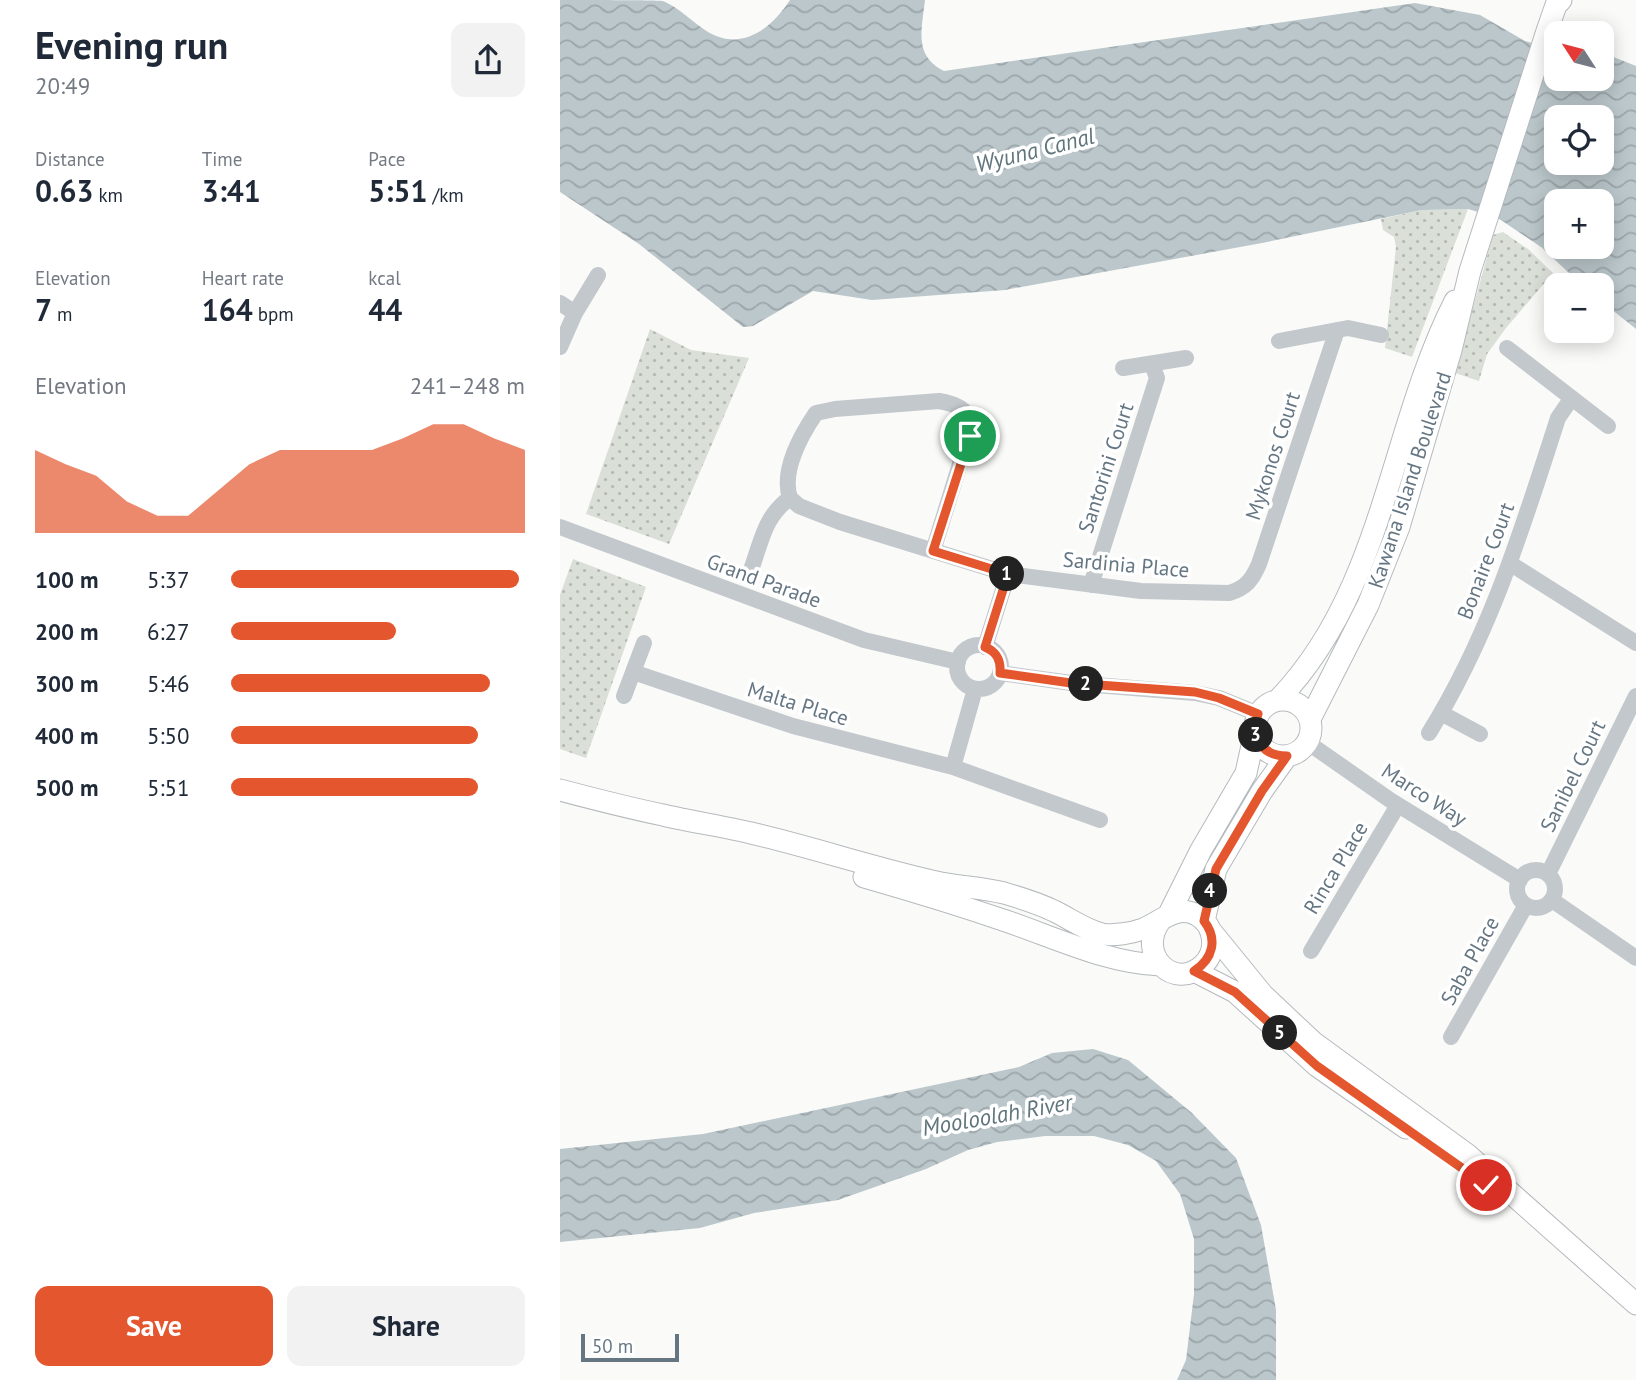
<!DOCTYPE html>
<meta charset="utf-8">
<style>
body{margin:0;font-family:"PT Sans",sans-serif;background:#f2f2f3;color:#1f2937;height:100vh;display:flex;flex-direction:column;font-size:26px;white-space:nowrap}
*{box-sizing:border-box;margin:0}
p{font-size:23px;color:#747a83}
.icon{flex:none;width:38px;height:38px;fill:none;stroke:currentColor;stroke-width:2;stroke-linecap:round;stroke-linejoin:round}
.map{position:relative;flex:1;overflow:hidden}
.drawer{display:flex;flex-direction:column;background:#fff;width:560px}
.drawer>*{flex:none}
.needle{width:46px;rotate:306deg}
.tools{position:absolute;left:984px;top:21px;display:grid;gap:14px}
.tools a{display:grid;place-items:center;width:70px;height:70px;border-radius:14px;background:#fff;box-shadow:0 4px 18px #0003;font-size:35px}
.scale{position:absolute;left:21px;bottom:18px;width:98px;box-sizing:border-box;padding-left:7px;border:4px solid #657683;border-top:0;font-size:19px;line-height:24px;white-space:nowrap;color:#657683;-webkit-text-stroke:5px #fff;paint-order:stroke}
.pin{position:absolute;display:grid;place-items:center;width:60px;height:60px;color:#fff;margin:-30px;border:4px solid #fff;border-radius:50%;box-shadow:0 2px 7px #0007}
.km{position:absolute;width:35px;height:35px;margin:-18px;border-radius:50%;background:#222;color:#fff;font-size:19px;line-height:35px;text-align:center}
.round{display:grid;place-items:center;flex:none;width:74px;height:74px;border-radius:14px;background:#f2f2f3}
.head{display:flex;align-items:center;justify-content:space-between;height:119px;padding:0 35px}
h1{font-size:38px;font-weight:700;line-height:52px}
.figures{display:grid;grid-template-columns:repeat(3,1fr);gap:10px;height:119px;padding:7px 35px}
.figures div{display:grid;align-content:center}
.figures b{font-size:30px;font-weight:700}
.figures small{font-size:19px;font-weight:400}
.figures p{font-size:19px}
.chart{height:196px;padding:14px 35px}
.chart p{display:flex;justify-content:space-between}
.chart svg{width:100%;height:126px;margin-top:7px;fill:#e4572e;opacity:.7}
.button{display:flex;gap:14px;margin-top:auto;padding:14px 35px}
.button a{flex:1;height:80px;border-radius:14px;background:#e4572e;color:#fff;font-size:28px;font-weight:700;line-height:80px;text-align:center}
.button a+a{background:#f2f2f3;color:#1f2937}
ul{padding:0 35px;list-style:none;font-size:23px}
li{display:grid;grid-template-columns:112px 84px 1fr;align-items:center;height:52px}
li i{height:18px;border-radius:9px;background:#e4572e}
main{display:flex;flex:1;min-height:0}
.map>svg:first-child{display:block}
</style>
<main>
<section class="drawer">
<div class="head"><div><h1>Evening run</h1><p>20:49</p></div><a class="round"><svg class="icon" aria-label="share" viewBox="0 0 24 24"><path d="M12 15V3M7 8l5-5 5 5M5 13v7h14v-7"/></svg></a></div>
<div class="figures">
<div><p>Distance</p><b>0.63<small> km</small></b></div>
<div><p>Time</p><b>3:41</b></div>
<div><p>Pace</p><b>5:51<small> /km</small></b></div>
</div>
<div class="figures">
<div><p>Elevation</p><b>7<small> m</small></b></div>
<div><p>Heart rate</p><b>164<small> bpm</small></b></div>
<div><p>kcal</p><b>44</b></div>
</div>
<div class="chart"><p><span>Elevation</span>241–248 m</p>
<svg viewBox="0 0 160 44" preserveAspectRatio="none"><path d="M0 44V15L10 20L20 24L30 33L40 38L50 38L60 29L70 20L80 15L90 15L100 15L110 15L120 11L130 6L140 6L150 11L160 15V44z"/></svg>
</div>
<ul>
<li><b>100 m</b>5:37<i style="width:98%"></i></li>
<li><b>200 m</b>6:27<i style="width:56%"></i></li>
<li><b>300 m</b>5:46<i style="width:88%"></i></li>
<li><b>400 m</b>5:50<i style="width:84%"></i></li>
<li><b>500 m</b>5:51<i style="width:84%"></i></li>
</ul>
<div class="button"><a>Save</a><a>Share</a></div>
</section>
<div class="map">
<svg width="1076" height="1380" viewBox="0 0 1076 1380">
<defs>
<pattern id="park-dots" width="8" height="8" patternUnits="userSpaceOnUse" patternTransform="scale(1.75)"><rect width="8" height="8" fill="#dadfd7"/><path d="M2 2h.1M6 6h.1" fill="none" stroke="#b4b9b4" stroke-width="1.8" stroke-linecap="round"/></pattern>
<pattern id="water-waves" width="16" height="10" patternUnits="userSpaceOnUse" patternTransform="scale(1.75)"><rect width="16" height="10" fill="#bbc7cb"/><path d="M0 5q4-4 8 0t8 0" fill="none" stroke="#9ca6aa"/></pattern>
</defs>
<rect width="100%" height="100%" fill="#fafaf8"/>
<path fill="url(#park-dots)" d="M 908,209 L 852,357 L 825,348 L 836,247 L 834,237 L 823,230 L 821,219 L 862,210 Z
M 943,232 L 968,249 L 993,273 L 946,328 L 927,354 L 919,381 L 895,373 L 933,235 Z
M 90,329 L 131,350 L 189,358 L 109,544 L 26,514 Z
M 13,559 L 86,587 L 26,758 L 0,749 L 0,595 Z"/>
<path fill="url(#water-waves)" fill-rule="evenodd" d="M 0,0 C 18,0 92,0 103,1 C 120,8 133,23 148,32 C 182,52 212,28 230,0 L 365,0 C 362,28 353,56 384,71 L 855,3 L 920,15 L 965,41 L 996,50 L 996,79 L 1041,79 L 1041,52 L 1076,66 L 1076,329 L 1041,301 L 1041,285 L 1022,285 L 981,247 L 938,218 L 908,209 L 862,210 L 702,243 L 445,290 L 312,300 L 253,291 L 193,326 L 183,327 L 79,244 L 0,192 ZM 996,117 L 1041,117 L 1041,163 L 996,163 ZM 996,201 L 1041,201 L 1041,247 L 996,247 Z
M 533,1049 L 568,1060 L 632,1113 L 676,1158 L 701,1225 L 716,1310 L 716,1380 L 617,1380 L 626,1360 L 634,1294 L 634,1239 L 620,1194 L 596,1161 L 568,1145 L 534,1136 L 485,1136 L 437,1142 L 408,1150 L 366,1169 L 278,1200 L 194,1213 L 140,1228 L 0,1242 L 0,1149 L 143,1134 L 459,1067 L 492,1053 Z"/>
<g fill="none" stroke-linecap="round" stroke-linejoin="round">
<defs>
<path id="major" d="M695 728a28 28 0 1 1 56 0a28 28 0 1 1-56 0Z
M 718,700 C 824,590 829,431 895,301
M 750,719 L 808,605 L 839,527 L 891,350 L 910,271 L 986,34 L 996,5 L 1001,0
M 0,790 C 34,799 69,808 103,815 C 132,822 162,826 191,833 C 255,848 317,869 381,883 C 402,887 424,888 444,893 C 461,898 478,903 494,911 C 509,918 525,930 542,934 C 554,936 572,933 583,929 C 601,922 616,904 637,915 C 655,925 658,951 643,965 C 614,992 576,954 600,921
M 304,877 C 353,891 402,906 449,922 C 498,939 548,963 600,965
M 609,914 L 641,850 L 686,773 L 695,732
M 644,921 L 656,869 L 702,791 L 727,756
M 650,930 L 703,995 L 753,1042 L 908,1155 L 1076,1304
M 634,971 L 675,992 L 757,1066 L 846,1128"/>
</defs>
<use href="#major" stroke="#b5babe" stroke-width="23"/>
<path stroke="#c3c8cc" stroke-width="16" d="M 0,303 L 15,313 L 0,347
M 15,313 L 38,275
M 719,341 L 788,328 L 821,335
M 947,348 L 1048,426
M 563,368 L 626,358
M 230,498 C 221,471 241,435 256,413 L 275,409 L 379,401 C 396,404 407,408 412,425 L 373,551
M 230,498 L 239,506 L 280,522 L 448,574 L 425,647
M 0,527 L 304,640 L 398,662
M 951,564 L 1076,643
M 192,567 C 202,539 205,516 230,498
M 448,574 L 581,591 L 669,593 C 686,588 692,580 699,564 L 777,330
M 531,585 L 597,378 L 592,364
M397 667a22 22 0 1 1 44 0a22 22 0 1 1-44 0Z
M 73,672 L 233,726 L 393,767 L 540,820
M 440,673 L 511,683 L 635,693 L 659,698 L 698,714
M 64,696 L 84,643
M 881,713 L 920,734
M 869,733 C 931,633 962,529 998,418 L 1011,399
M 747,742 L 830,800 L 960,880
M 393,767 L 415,689
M957 889a19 19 0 1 1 38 0a19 19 0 1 1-38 0Z
M 988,874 L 1076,696
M 992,900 L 1076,958
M 751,951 L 838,805
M 891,1037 L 966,905"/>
<use href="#major" stroke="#fff" stroke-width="21"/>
</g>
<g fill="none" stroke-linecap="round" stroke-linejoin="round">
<defs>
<path id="route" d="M 410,436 L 373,551 L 448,574 L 425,647 C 437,652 441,660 440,673 L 511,683 L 635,692 L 659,698 L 698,714 C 690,737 702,756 727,756 L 702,791 L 656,869 L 644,921 C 658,939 653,959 634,971 L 675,992 L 757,1066 L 926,1185"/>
</defs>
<use href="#route" stroke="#fff" stroke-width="14"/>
<use href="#route" stroke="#e4572e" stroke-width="9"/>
</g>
<g text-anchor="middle" stroke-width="7" stroke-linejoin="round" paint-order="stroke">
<g font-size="21" fill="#657683" stroke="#fff">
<text transform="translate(713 456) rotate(-72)" y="7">Mykonos Court</text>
<text transform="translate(546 468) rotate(-72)" y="7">Santorini Court</text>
<text transform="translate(850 480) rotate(-72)" y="7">Kawana Island Boulevard</text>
<text transform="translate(926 561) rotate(-69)" y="7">Bonaire Court</text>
<text transform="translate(566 565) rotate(5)" y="7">Sardinia Place</text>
<text transform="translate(204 581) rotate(20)" y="7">Grand Parade</text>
<text transform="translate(238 704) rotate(17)" y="7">Malta Place</text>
<text transform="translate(1013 776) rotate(-64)" y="7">Sanibel Court</text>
<text transform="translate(864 795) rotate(33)" y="7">Marco Way</text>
<text transform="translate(776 868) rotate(-59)" y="7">Rinca Place</text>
<text transform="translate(910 961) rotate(-61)" y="7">Saba Place</text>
</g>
<g font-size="23" font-style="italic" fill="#60757c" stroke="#fff">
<text transform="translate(475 150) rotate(-14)" y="8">Wyuna Canal</text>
<text transform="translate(437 1115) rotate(-10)" y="8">Mooloolah River</text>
</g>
</g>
</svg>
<div class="tools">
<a><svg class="needle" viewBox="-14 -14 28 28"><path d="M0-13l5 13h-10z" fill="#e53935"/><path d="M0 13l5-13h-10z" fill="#747a83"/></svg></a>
<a><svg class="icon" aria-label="locate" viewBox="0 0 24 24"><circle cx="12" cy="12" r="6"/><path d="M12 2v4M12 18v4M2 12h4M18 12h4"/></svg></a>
<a>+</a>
<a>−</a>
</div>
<div class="scale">50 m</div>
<div class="pin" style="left:410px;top:436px;background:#1e9e55"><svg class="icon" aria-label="arrive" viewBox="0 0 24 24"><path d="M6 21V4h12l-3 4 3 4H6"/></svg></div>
<div class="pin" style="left:926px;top:1185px;background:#d93025"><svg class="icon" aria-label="check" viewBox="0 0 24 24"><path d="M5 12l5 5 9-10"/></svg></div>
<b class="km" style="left:447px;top:574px">1</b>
<b class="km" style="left:526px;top:684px">2</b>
<b class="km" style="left:696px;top:735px">3</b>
<b class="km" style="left:650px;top:891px">4</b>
<b class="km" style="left:720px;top:1033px">5</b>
</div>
</main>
